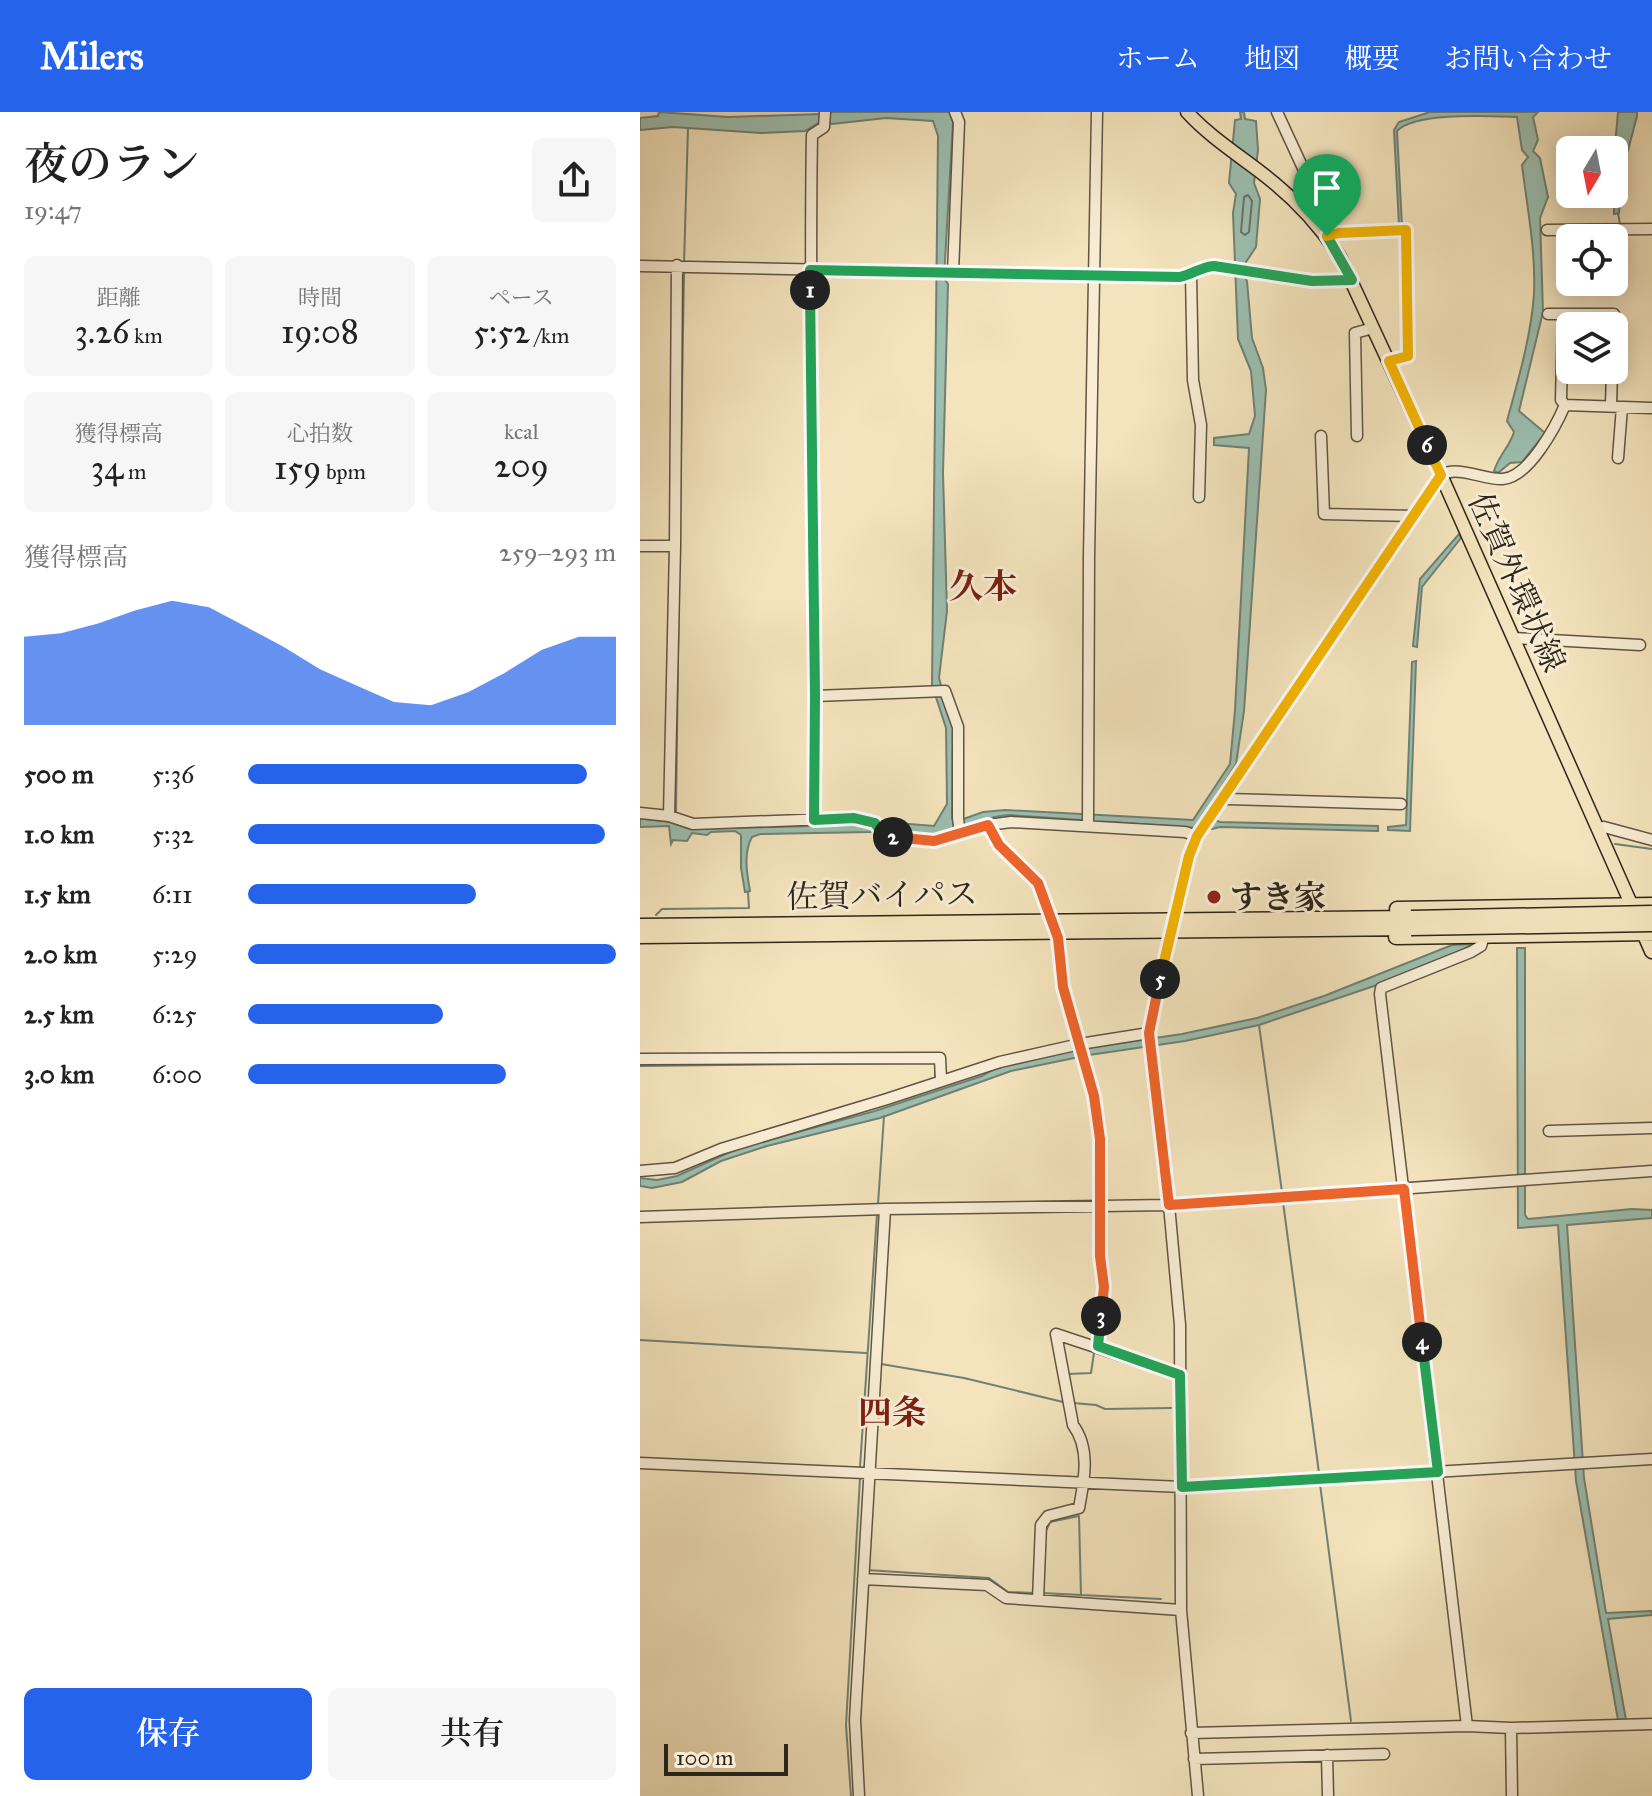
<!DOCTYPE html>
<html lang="ja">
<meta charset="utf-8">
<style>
body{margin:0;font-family:"IM FELL Great Primer","Noto Serif JP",serif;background:#f6f6f6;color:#222;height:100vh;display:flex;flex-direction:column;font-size:30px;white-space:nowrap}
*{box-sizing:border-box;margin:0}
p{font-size:26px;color:#767676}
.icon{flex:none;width:44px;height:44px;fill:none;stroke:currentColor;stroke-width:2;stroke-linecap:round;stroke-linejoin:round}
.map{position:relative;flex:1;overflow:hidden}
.panel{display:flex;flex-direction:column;background:#fff;width:640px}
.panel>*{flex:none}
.needle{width:52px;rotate:190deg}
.controls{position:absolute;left:916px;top:24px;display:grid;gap:16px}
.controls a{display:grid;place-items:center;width:72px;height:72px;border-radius:12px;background:#fff;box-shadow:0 4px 20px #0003;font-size:40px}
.scale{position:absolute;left:24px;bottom:20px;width:124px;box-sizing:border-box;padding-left:8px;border:4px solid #2e251b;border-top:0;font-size:22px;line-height:28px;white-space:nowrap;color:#2e251b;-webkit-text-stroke:6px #f8edd4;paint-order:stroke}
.pin{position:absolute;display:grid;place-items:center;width:68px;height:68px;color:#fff;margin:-82px -34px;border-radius:50% 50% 50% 0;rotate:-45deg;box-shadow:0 0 8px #0007}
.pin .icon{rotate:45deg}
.km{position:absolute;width:40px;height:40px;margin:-20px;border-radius:50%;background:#222;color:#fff;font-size:22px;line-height:40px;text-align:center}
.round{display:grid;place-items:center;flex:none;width:84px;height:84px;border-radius:12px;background:#f6f6f6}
.head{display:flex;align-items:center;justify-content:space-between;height:136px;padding:0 24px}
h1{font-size:44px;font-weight:600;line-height:60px}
.figures{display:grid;grid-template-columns:repeat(3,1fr);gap:12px;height:136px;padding:8px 24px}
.figures div{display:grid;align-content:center;border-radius:12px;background:#f6f6f6;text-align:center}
.figures b{font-size:34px;font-weight:600}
.figures small{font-size:22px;font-weight:400}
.figures p{font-size:22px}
.chart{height:224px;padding:16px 24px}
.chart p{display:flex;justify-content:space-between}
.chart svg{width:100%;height:144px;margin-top:8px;fill:#2563eb;opacity:.7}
.cta{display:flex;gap:16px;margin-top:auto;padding:16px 24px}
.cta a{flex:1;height:92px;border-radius:12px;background:#2563eb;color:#fff;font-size:32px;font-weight:600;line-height:92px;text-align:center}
.cta a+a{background:#f6f6f6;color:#222}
ul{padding:0 24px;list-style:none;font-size:26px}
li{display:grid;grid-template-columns:128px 96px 1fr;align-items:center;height:60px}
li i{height:20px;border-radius:10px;background:#2563eb}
header{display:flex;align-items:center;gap:48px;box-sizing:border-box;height:112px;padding:0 40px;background:#2563eb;color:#fff}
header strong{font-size:38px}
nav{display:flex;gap:44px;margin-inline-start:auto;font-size:28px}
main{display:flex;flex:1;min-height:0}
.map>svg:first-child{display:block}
</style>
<header>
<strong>Milers</strong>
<nav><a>ホーム</a><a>地図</a><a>概要</a><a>お問い合わせ</a></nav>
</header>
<main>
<section class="panel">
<div class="head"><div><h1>夜のラン</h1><p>19:47</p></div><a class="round"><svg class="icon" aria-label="share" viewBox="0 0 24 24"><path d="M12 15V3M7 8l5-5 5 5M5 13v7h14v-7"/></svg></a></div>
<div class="figures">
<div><p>距離</p><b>3.26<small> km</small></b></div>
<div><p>時間</p><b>19:08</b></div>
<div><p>ペース</p><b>5:52<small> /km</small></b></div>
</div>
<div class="figures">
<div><p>獲得標高</p><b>34<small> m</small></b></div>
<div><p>心拍数</p><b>159<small> bpm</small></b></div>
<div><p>kcal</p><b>209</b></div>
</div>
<div class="chart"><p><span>獲得標高</span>259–293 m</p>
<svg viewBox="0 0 160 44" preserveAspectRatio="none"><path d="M0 44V17L10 16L20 13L30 9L40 6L50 8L60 14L70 20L80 27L90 32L100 37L110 38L120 34L130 28L140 21L150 17L160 17V44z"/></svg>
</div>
<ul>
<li><b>500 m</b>5:36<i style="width:92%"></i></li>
<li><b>1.0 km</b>5:32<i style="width:97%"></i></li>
<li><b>1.5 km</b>6:11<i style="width:62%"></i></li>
<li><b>2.0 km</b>5:29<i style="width:100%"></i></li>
<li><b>2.5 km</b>6:25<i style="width:53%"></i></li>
<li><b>3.0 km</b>6:00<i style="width:70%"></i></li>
</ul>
<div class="cta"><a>保存</a><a>共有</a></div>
</section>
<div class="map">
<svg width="1012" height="1684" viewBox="0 0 1012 1684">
<rect width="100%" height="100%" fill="#f4e4bd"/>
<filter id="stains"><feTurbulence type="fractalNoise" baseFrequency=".0025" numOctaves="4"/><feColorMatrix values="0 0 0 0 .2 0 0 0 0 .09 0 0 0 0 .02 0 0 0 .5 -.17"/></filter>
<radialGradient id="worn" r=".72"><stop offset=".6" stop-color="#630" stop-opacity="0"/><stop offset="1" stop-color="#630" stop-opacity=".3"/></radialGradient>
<path fill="#9cbfb0" stroke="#708174" stroke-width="2" d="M 19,0 L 88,5 L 181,2 L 187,5 L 190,0 L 311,0 L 313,10 L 304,166 L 308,172 L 303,361 L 307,499 L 299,566 L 313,617 L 312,706 L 315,710 L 343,700 L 365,698 L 553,708 L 590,652 L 595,598 L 609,336 L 574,333 L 574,326 L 609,322 L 615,304 L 611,259 L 598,227 L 593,101 L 596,82 L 589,71 L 595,8 L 601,7 L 600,0 L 604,0 L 605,7 L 616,9 L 618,38 L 614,71 L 620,87 L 616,135 L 606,150 L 604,163 L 607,169 L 612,226 L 623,256 L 626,278 L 604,599 L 596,652 L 563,704 L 580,710 L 738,714 L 738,719 L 580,715 L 572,717 L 369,703 C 342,705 319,717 294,722 C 272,726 252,714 230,720 L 120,722 L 112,725 C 103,741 107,762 110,779 L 105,780 L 101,756 L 101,723 L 95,719 L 71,720 L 67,723 L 52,721 L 47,729 L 33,728 L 31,732 L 29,714 L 0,715 L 0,707 L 4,707 L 30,710 L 50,717 L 213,713 L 229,715 L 245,710 L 294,714 L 307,692 L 306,616 L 292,573 L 298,24 L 293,9 L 246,6 L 192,12 L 182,9 L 165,19 L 121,21 L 33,15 L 0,18 L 0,6 L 18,4 Z
M 790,0 L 898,0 L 893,5 L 898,28 L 893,39 L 900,46 L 908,85 L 900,106 L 903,200 L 879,299 L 905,321 L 882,350 L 870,351 L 858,361 L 854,359 C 860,341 869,336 874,320 L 867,309 C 878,268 891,225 894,182 C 896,139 887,95 882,53 L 888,45 L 882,38 L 877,5 C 848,4 775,0 757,19 L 762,113 L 759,113 L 754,18 L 759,10 Z
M 978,0 L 997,0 L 997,4 L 982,61 L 979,101 L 974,102 L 974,44 Z
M 819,422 L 821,426 L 782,475 L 777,535 L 773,534 L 780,467 Z
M 776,549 L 770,719 L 748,718 L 748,715 L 766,713 L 772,550 Z
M 833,832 L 811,844 L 737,873 L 619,913 L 545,929 L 449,943 L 371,959 L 240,1006 L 127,1034 L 81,1049 L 42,1070 L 12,1076 L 0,1074 L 0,1066 L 17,1068 L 37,1064 L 99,1036 L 235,999 L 342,964 L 354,957 L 433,938 L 542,922 L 617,906 L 684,884 L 812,833 Z
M 877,836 L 885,836 L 885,1103 L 888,1107 L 992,1097 L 1012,1098 L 1012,1106 L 927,1113 L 944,1366 L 966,1501 L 1012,1499 L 1012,1503 L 968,1507 L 986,1608 L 978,1608 L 936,1369 L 918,1113 L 878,1116 Z"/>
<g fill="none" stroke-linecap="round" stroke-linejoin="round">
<path stroke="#657266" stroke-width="2" d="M 608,83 L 612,89 L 609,120 L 605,123 L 601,120 L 604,85 Z"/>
<path stroke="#708174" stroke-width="2" d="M 978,101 L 980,112
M 761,137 L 763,239
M 44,152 L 48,16
M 40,404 L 44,159
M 36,700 L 39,471
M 975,732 L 1012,737
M 16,803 L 22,797 L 109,796 L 108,780
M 619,913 L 642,1080
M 292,951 L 295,951 L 295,966
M 0,954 L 262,951
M 643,1090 L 679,1361
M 238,1092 L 244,1004
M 455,1130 L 457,1159
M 0,1228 L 226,1241
M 241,1252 L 324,1266 L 423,1290
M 428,1262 L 451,1261 L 454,1241
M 433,1291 L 456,1293 L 465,1297 L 531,1296
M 220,1355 L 237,1102
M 680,1372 L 711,1609
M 405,1421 L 410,1410 L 439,1404 L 441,1483
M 227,1458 L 349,1466 L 368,1480 L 396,1481
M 402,1481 L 521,1487
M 211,1684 L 206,1613 L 220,1366"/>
<defs>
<path id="minor" d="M 637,0 L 680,93 L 687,124 L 699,121 L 766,118 L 768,244 L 749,249
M 907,118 L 1012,117
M 0,154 L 540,165 C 553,162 561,155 574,154 L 672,169 L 712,168
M 313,161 L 319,10 L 315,0
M 551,162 L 553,268 L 561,313 L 559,385
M 908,202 L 974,202 L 973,214
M 923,202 L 921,288 L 925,293
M 971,294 L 972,258
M 681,324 L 684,402 L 774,404
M 717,324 L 715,221 L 733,216
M 978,346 L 982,295
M 0,434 L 35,434
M 874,526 L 1000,533
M 175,584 L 305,579 L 318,615 L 318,706 L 320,722
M 584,685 L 587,687 L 761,692
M 0,701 L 29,704 L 53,712 L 214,706 L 235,711 L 243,723 L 294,729 L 348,713 L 371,710 L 545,720 L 557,724
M 29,704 L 35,434 L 37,153
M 174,708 C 177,480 168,252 172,23 L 184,15 L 185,0
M 348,713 L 359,733 L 398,771 L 418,826 L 423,875 L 454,984 L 460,1027 L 460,1144 L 464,1175 L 458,1234
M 448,713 L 449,445 L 457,0
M 959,716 L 964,715 L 1012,728
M 0,947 L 300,946 L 301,969
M 909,1019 L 1012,1016
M 0,1059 L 35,1056 L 81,1037 L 247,987 L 360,950 L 440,932 L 509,921
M 0,1105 L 245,1097 L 529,1093 L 1012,1059
M 0,1351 L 542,1375 L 1012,1347
M 223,1467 L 347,1473 L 366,1486 L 541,1498
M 398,1488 L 401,1413 L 408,1404 L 439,1396 C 444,1369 451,1337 433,1313 L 416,1222 L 540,1263
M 827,1614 L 740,882 L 741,876 L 831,840 L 841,834 L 844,824
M 871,1616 L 872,1684
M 551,1621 L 827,1614 L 871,1616 L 1012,1612
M 687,1643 L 688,1684
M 554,1647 L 744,1642
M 219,1684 L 215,1608 L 245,1097
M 558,1684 L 541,1498 L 540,1213 L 529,1093 L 509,921 L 549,744 L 557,724 L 801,363 C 819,353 843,368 863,367 C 889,365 916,314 925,293 L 1012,296"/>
<path id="major" d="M 547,0 C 568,23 594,40 619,59 C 651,83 679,112 700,145 L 801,363 L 992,794"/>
<path id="highway" d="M 757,797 L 1012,793
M 0,814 L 771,806
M 1002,816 L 1012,839
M 0,824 L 771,816
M 756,825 L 1012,821"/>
</defs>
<use href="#minor" stroke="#605544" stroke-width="13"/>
<use href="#major" stroke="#2e251b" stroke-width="15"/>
<use href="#highway" stroke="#2e251b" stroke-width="17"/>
<use href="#minor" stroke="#f8edd4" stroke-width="10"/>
<use href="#major" stroke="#f4e4bd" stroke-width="12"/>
<use href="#highway" stroke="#f4e4bd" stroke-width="14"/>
<defs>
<path id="highway-bridge" d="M 771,806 L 1012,801
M 771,816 L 1012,812"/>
</defs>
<use href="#highway-bridge" stroke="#2e251b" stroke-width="17" stroke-linecap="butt"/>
<use href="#highway-bridge" stroke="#f4e4bd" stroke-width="14"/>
</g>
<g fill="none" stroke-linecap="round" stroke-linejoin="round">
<defs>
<path id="split-1" d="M 170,178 L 170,158 L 540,165 C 553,162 561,155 574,154 L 672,169 L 712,168 L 687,124"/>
<path id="split-2" d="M 170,178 L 175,584 L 174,708 L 214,706 L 235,711 L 243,723 L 253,725"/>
<path id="split-3" d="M 253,725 L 294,729 L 348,713 L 359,733 L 398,771 L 418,826 L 423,875 L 454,984 L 460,1027 L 460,1144 L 464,1175 L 461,1204"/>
<path id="split-4" d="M 461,1204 L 458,1234 L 540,1263 L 542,1375 L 798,1360 L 782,1230"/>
<path id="split-5" d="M 520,867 L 509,921 L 529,1093 L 764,1077 L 782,1230"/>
<path id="split-6" d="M 520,867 L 549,744 L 557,724 L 801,363 L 787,333"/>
<path id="split-7" d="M 687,124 L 699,121 L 766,118 L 768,244 L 749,249 L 787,333"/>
</defs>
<use href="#split-1" stroke="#fff" stroke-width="16"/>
<use href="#split-2" stroke="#fff" stroke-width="16"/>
<use href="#split-3" stroke="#fff" stroke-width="16"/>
<use href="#split-4" stroke="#fff" stroke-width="16"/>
<use href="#split-5" stroke="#fff" stroke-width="16"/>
<use href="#split-6" stroke="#fff" stroke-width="16"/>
<use href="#split-7" stroke="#fff" stroke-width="16"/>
<use href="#split-1" stroke="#22a559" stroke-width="10"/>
<use href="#split-2" stroke="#22a559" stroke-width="10"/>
<use href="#split-3" stroke="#f0652b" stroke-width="10"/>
<use href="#split-4" stroke="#22a559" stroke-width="10"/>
<use href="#split-5" stroke="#f0652b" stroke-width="10"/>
<use href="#split-6" stroke="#f5b400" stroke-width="10"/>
<use href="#split-7" stroke="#f5b400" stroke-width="10"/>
</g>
<circle fill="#8f2418" stroke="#f8edd4" stroke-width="3" cx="574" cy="785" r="8"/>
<g text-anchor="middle" stroke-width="6" stroke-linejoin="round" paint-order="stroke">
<g font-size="32" fill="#2e251b" stroke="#f8edd4">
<text transform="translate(877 470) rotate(66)" y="11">佐賀外環状線</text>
<text transform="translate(242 783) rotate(-1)" y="11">佐賀バイパス</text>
</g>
<g font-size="32" font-weight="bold" fill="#2e251b" stroke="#f8edd4" text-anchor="start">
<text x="590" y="796">すき家</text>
</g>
<g font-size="34" font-weight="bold" fill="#7a1f14" stroke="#f8edd4">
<text x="343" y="486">久本</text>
<text x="252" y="1312">四条</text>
</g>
</g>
<rect width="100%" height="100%" filter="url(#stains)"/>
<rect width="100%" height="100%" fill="url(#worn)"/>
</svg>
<div class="controls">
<a><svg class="needle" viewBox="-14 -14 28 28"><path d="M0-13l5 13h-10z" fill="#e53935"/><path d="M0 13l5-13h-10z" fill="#767676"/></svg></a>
<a><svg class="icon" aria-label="locate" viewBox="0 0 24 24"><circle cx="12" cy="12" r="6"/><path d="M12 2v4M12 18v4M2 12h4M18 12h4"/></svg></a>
<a><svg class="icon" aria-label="layers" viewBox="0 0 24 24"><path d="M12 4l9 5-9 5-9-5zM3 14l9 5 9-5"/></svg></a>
</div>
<div class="scale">100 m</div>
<div class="pin" style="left:687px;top:124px;background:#1e9e55"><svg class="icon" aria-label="arrive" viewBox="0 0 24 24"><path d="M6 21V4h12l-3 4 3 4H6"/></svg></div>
<b class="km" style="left:170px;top:178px">1</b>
<b class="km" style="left:253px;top:725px">2</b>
<b class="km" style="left:461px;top:1204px">3</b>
<b class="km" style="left:782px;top:1230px">4</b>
<b class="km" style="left:520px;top:867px">5</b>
<b class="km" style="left:787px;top:333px">6</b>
</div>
</main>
